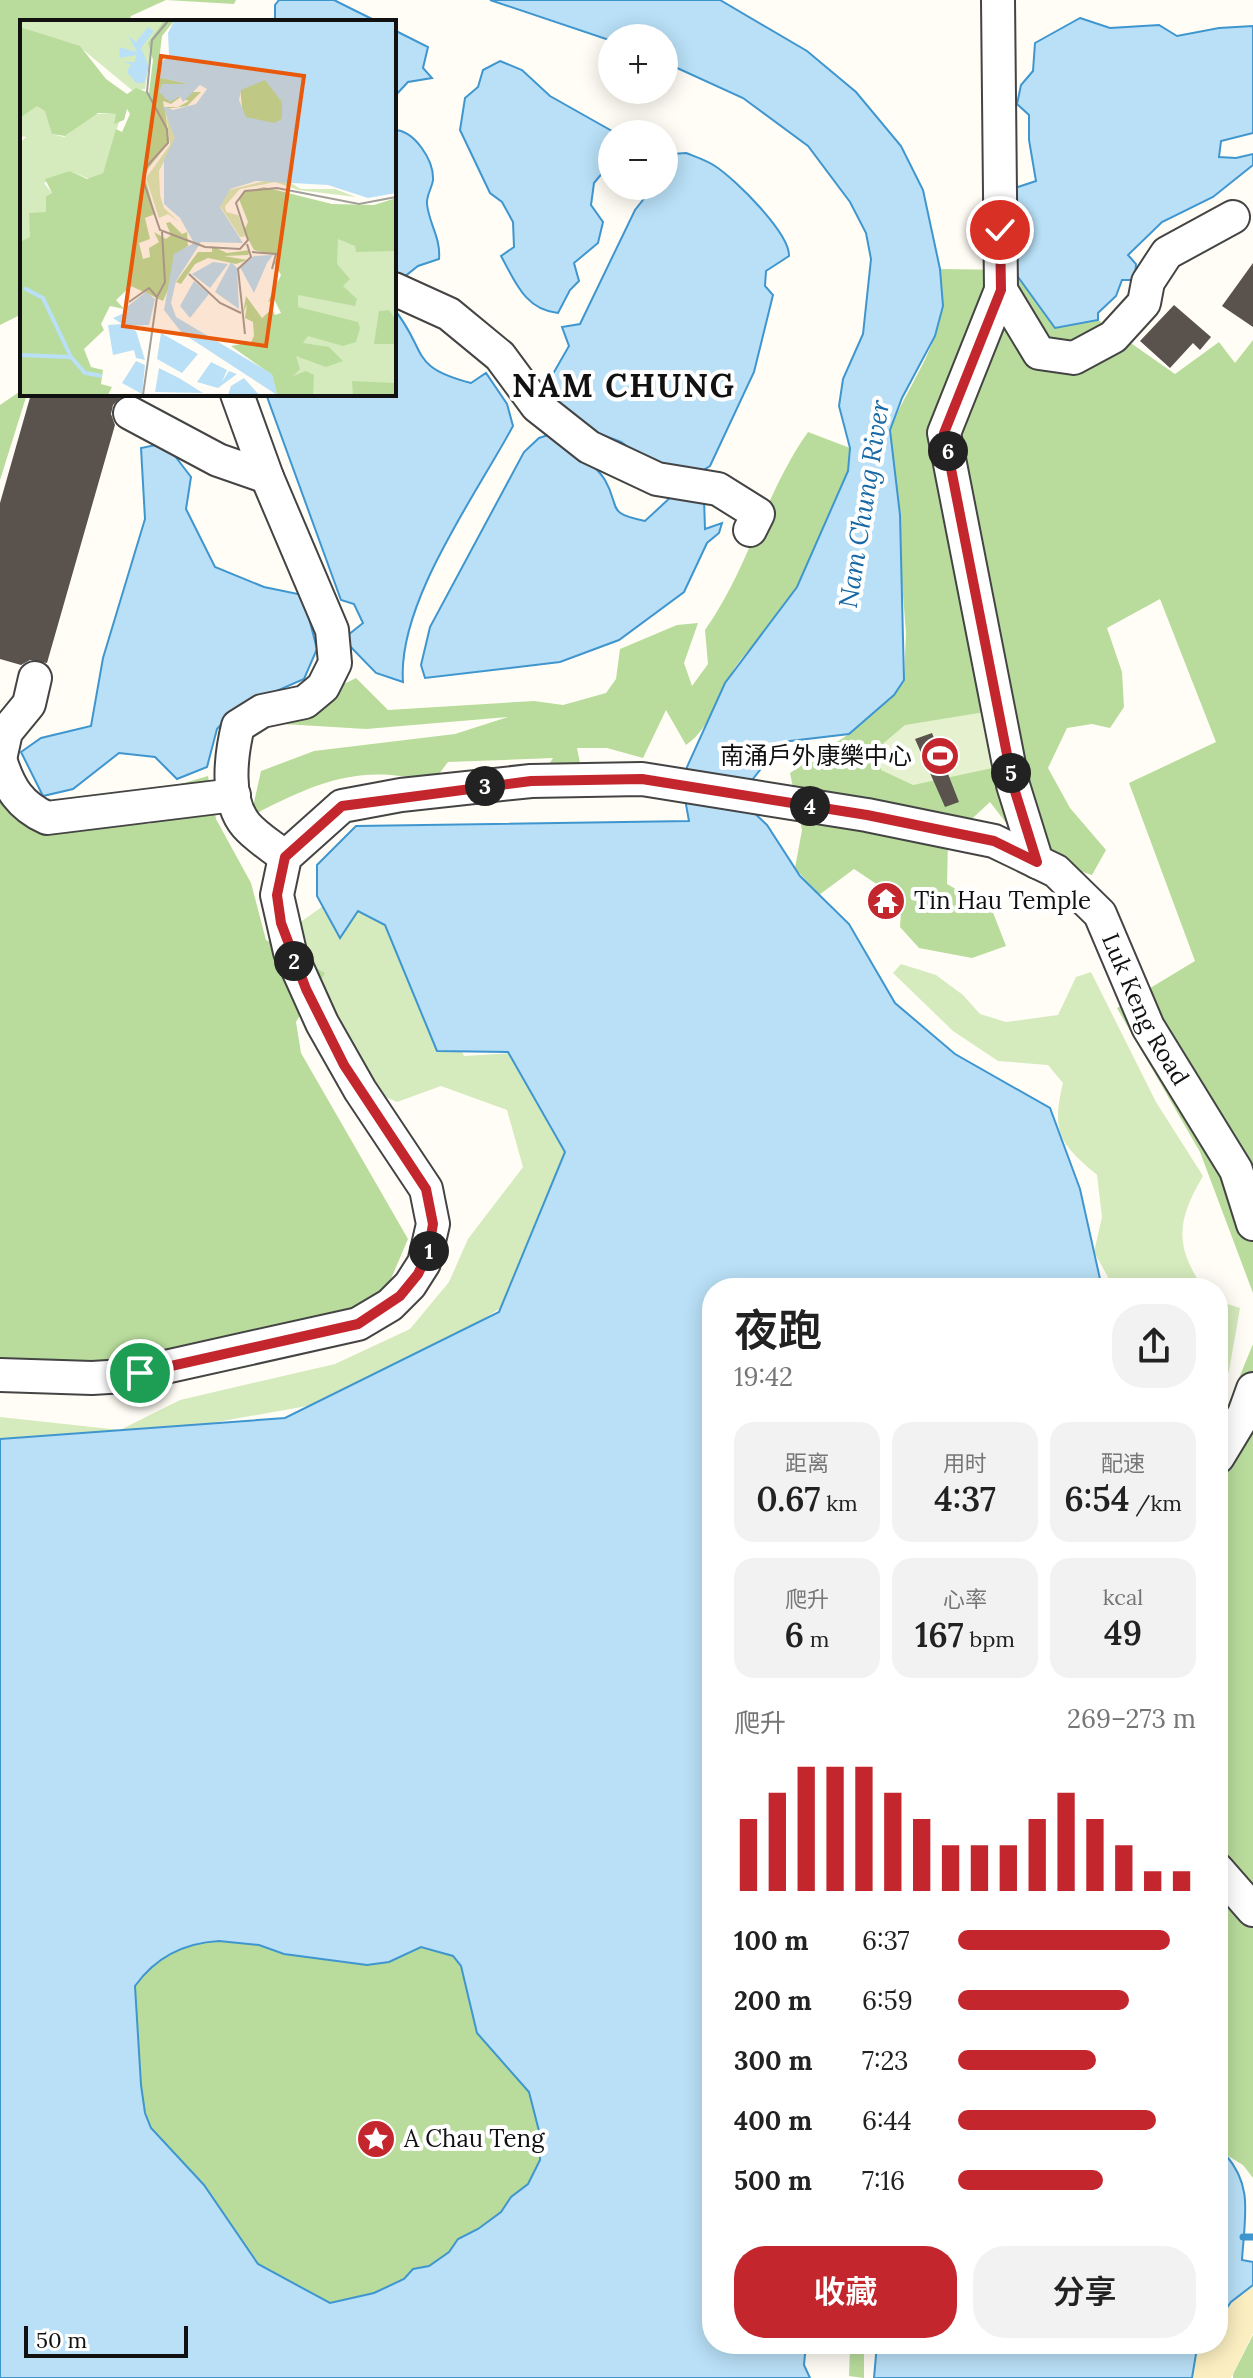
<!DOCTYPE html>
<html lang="zh">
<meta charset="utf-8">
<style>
body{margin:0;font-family:Lora,"Noto Sans SC",serif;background:#f2f2f2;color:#222;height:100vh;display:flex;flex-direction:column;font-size:30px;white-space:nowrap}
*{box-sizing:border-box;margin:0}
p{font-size:26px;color:#767676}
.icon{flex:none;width:44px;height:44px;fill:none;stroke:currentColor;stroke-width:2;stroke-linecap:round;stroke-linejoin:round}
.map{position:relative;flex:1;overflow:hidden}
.drawer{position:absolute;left:702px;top:1278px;width:526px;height:1076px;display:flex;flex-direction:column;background:#fff;border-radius:32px;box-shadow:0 4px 20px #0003}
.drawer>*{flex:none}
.fabs{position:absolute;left:598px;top:24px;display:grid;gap:16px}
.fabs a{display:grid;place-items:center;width:80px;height:80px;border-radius:50%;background:#fff;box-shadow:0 4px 20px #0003;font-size:40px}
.scale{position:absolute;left:24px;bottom:20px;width:164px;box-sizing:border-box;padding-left:8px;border:4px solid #111;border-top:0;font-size:22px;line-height:28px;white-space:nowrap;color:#111;-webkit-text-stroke:6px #fff;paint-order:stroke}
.pin{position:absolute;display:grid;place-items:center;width:68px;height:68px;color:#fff;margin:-34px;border:4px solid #fff;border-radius:50%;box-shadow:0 2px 8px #0007}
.km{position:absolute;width:40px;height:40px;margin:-20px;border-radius:50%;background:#222;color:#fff;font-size:22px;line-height:40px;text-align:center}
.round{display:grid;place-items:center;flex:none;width:84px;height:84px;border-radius:32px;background:#f2f2f2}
.overview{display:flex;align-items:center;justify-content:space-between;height:136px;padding:0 32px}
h1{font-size:44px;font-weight:600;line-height:60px}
.stats{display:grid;grid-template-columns:repeat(3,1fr);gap:12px;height:136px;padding:8px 32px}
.stats div{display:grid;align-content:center;border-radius:20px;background:#f2f2f2;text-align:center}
.stats b{font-size:34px;font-weight:600}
.stats small{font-size:22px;font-weight:400}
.stats p{font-size:22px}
.chart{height:224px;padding:16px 32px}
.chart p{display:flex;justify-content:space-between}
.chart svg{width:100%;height:144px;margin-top:8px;stroke:#c4262e;stroke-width:6}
.cta{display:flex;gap:16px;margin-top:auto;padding:16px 32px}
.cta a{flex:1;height:92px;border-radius:32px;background:#c4262e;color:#fff;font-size:32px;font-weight:600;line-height:92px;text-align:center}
.cta a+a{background:#f2f2f2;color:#222}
ul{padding:0 32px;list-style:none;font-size:26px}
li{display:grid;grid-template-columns:128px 96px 1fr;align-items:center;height:60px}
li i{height:20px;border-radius:10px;background:#c4262e}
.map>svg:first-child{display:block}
</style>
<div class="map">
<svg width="1253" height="2378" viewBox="0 0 1253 2378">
<rect width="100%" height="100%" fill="#fffdf5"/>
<path fill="#d5ebbd" d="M 323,906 L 340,937 L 354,908 L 385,925 L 452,1027 L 464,1056 L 515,1053 L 565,1152 L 502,1307 L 363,1396 L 206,1424 L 0,1446 L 0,1417 L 120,1430 L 180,1400 L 335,1364 L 410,1329 L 449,1282 L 468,1239 L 523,1167 L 507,1110 L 441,1086 L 397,1102 L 352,1082 L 295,926 Z
M 901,964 L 936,975 L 963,995 L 980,1014 L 1006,1022 L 1058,1015 L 1076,977 L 1091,972 L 1156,1102 L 1203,1176 C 1177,1221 1174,1244 1203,1288 L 1105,1288 L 1108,1277 L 1094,1252 L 1102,1217 L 1097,1175 C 1060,1144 1051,1132 1063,1083 L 1048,1065 L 998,1061 L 953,1031 L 893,973 Z
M 1218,1301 L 1240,1308 L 1229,1371 L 1218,1392 Z"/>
<path fill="#b9dc9c" d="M 0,0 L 236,0 L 234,4 L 166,0 L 131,16 L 129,22 L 22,22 L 22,314 L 0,325 Z
M 940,269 L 1013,270 L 1059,327 L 1098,320 L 1175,374 L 1219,342 L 1235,363 L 1253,340 L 1253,1293 L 1200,1152 L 1117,1008 L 1195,961 L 1129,783 L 1216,742 L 1160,599 L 1107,628 L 1122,672 L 1124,707 L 1110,728 L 1092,724 L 1067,728 L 1048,768 L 1070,808 L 1106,850 L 1092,875 L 1031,855 L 990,802 L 948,841 L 947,884 L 992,910 L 1006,946 L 972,958 L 919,948 L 900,927 L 902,901 L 854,869 L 819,895 L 795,868 L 802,830 L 790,773 L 849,734 L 904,680 L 906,633 L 890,430 C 906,389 937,350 942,307 C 944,295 941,281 940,269 Z
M 22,390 L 22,394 L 27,394 L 0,480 L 0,405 Z
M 808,432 L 850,448 C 853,486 801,585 778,617 C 764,635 747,649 734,669 C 717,695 712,727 686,745 L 666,710 L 643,758 L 607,748 L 577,748 L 587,798 L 529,796 L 553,758 L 448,762 L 432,783 C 362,762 315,783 251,816 L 261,771 L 314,751 L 455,734 L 508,717 L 366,729 L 266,723 L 356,678 L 388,710 L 534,701 L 563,705 L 606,693 L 616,679 L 620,649 L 677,625 L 698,623 L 684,663 L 692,686 L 708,664 L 705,630 C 749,568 764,494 808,432 Z
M 208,776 L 216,819 L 251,883 L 266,940 L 325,973 L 296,1022 L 301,1053 L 408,1239 L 382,1300 L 342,1311 L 210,1373 L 0,1361 L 0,799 L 51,825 L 150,824 L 174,786 Z
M 1253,1344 L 1253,2178 L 1243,2165 L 1225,2154 L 1218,2158 L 1218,2093 L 1227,2089 L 1228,2068 L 1218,2064 L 1218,1429 Z
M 151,1923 L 476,1945 L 535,2085 L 544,2145 L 532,2207 L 345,2324 L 256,2273 L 114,2103 L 112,1999 Z
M 1253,2335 L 1253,2378 L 1233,2378 L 1233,2374 Z
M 854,2344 L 864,2349 L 864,2378 L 849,2376 L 850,2348 Z"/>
<path fill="#fbeec1" d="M 1253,2285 L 1253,2333 L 1231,2378 L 1192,2378 L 1196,2354 L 1203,2344 L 1218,2344 C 1218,2314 1229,2303 1253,2285 Z"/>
<path fill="#e6f2cf" d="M 991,711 L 1002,766 L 913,785 L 881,770 L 879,747 L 905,725 Z"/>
<path fill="#b9e0f7" stroke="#3f96cf" stroke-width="2" fill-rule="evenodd" d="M 279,0 L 334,0 L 378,22 L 275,22 L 275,5 Z
M 490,0 L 720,0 L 807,51 L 856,92 L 901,146 L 923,190 L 940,269 L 943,306 L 935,336 L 902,398 L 890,430 L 900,515 L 904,680 L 894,695 L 849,734 L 782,742 L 749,784 L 750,809 L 767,825 L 800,876 L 849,924 L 895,1003 L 955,1054 L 1050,1108 L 1080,1189 L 1102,1288 L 712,1288 L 712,2344 L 806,2344 L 804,2365 L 810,2378 L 0,2378 L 0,1439 L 285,1418 L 499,1312 L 565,1152 L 508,1052 L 437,1051 L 385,925 L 358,911 L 340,938 L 317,896 L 317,865 L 356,826 L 689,821 L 683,788 L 687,767 L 725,683 L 797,587 L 848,471 L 850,448 L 839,406 L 843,379 L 863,334 L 871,259 L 866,233 L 850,202 L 808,146 L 743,98 L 664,62 L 664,38 L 612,41 ZM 219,1941 L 259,1945 L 284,1954 L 367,1965 L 389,1962 L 421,1947 L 453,1956 L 461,1966 L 477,2033 L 529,2092 L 540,2135 L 540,2160 L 528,2184 L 511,2197 L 501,2212 L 478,2229 L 458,2239 L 449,2252 L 429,2266 L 413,2269 L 404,2279 L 374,2293 L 330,2303 L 258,2264 L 204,2185 L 151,2128 L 145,2113 L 141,2085 L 135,1986 C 155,1958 184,1943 219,1941 Z
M 1080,18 L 1110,28 L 1159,25 L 1177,36 L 1219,28 L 1253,26 L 1253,133 L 1221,141 L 1219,157 L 1236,158 L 1253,154 L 1253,165 L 1213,197 L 1162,222 L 1128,255 L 1136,264 L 1135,280 L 1122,280 L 1116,296 L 1098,313 L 1098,320 L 1055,328 L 1013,270 L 1015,188 L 1036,181 L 1029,140 L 1029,115 L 1017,104 L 1021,85 L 1033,71 L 1035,43 Z
M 394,30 L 428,47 L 423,68 L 432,78 L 408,82 L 394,97 Z
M 500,61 L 522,70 L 550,96 L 612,131 L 632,126 L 643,134 L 612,134 L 612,175 L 604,171 L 594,183 L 591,205 L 603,222 L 598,243 L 574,263 L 579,281 L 570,290 L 558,313 C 525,310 515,281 501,256 L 514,247 L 513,222 L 502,202 L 490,193 L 460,130 L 465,98 L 478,87 L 483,70 Z
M 394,130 C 414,130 434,160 433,180 C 432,188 426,196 427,204 C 429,224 441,238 439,259 L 418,266 L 404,277 L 394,273 Z
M 686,153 C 696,157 706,160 715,166 C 735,179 790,233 789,256 L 766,271 L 765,286 L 773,295 L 754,372 L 710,466 L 700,472 L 651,464 L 621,442 L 592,431 L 548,395 L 550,379 L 569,346 L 562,327 L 580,324 L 635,210 L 654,186 L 664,186 L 664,174 L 672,154 Z
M 394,309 C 428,351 408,367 471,383 L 486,373 L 507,404 L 513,426 C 476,495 397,603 403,682 L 376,673 L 343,639 L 363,623 L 354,604 L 341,600 L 266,394 L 394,394 Z
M 551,434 C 567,447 594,462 605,480 C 621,508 605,513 645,521 L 674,494 L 704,498 L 705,529 L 722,523 L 719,533 L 707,543 L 684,592 L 619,640 L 560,662 L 425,678 L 421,665 L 430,627 L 524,452 L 539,438 Z
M 165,443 L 191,477 L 186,509 L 215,567 L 264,587 L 303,595 L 317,649 L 304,679 L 235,709 L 217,729 L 207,767 L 177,779 L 155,757 L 119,753 L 73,789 L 43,796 L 21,752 L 41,738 L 91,726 L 103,658 L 145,519 L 141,448 Z
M 1225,2154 C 1253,2186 1245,2213 1242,2260 L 1253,2262 L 1253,2285 L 1231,2302 L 1218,2321 L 1218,2158 Z
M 877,2344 L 1203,2344 L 1196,2354 L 1192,2378 L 874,2378 Z"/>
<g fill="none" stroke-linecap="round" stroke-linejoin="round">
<path stroke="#3f96cf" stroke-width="7" d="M 1243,2237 L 1253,2237"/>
</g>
<path fill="#5a524d" d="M 1253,263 L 1253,327 L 1222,306 Z
M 1174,305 L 1211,337 L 1200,350 L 1193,343 L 1170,368 L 1140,341 Z
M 31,394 L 124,394 L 113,405 L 111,414 L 115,425 L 47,663 L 30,660 L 21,665 L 0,659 L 0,503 Z
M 932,733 L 959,802 L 945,807 L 915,739 Z"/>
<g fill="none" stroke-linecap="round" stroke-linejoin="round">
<defs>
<g id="minor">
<path d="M 998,0 L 1001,290 L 944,433 L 1013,785 L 1037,862"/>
<path d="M 394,289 L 449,314 L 500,356 L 537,406 L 589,447 L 657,479 L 718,489 L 758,514 L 750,530"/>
<path d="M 1001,290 L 1039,353 L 1074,358 L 1113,337 L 1144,303 L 1148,282 L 1167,253 L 1233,217"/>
<path d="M 237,394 L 267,477 L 332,630 L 335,663 L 323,687 L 305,702 L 262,711 L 238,726 C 231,755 225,800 246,825 C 256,837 273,847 285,857"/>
<path d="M 130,413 L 218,460 L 267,477"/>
<path d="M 0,759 C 9,788 20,806 47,818 L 234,795"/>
<path d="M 0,759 L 6,732 L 29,704 L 35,678"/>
<path id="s1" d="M 0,1375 L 92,1378 L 125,1376 L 358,1324 L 390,1305 L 410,1285 L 424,1263 L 433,1224 L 426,1189 L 360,1090 L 322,1023 L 290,952 L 277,895 L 285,857 L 342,806 L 401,795 L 531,781 L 642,779 L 867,815 L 994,841 L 1056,871 L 1100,914 L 1148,1027 L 1236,1170 L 1253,1224"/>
<path d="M 1218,1457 L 1244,1414 L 1253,1389"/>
<path d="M 1218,1870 L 1253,1910"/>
</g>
</defs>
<use href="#minor" stroke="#444" stroke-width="36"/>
<use href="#minor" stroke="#fff" stroke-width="32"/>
</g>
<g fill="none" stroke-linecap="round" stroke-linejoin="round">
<defs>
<path id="route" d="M 140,1373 L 358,1324 L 400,1296 L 418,1274 L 428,1253 L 433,1224 L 426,1189 L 344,1065 L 306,989 L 281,923 L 277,895 L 285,857 L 342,806 L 531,781 L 642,779 L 867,815 L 994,841 L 1037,862 L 1013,785 L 944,433 L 1001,290 L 1000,230"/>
</defs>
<use href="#route" stroke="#fff" stroke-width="16"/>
<use href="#route" stroke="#c4262e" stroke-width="10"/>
</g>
<defs>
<symbol id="stadium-disc" viewBox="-11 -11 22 22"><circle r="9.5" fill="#c4262e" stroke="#fff"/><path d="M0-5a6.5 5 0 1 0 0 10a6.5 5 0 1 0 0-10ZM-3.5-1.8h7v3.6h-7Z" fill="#fff"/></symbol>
<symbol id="temple-disc" viewBox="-11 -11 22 22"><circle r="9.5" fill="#c4262e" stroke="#fff"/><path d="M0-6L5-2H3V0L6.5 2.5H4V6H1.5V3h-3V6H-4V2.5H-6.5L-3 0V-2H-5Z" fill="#fff"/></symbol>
<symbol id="sight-disc" viewBox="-11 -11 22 22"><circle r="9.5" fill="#c4262e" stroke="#fff"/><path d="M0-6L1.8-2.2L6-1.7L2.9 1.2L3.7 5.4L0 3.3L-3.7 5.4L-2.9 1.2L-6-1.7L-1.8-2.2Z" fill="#fff"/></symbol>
</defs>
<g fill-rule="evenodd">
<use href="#stadium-disc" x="918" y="734" width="44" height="44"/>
<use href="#temple-disc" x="864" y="879" width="44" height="44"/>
<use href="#sight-disc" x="354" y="2117" width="44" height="44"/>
</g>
<g text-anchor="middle" stroke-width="8" stroke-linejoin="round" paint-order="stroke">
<g font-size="24" fill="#111" stroke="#fff" text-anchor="start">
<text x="912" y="764" text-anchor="end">南涌戶外康樂中心</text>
<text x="914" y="909">Tin Hau Temple</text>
<text x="404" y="2147">A Chau Teng</text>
</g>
<g font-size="24" fill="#111" stroke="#fff">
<text dy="8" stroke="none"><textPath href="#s1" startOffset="1874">Luk Keng Road</textPath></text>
</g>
<g font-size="26" font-style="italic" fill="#1768a6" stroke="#fff">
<text transform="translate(864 504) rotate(-81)" y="9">Nam Chung River</text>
</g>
<g font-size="32" font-weight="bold" letter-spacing="2" fill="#111" stroke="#fff">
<text x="624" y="397">NAM CHUNG</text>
</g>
</g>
<g transform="translate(20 20)">
<rect width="376" height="376" fill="#fffdf5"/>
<path d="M 0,1 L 145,1 L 130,36 L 125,69 L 113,71 L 61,28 L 0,7 ZM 17,85 L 27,91 L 32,114 L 44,117 L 75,94 L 96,94 L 100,99 L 83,153 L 69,159 L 50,151 L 24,163 L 32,173 L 26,176 L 26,193 L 10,218 L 0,223 L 0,123 L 6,117 L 0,116 L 0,98 ZM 146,93 L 156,119 L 139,151 L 140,175 L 144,188 L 159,202 L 148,194 L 139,198 L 126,158 L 150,125 ZM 245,161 L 269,162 L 281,169 L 315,169 L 336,177 L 278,170 L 255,162 L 220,169 L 205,186 L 206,192 L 218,195 L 227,216 L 220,217 L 200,186 L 209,170 ZM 315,218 L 376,229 L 376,369 L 370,375 L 273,375 L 278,275 Z" fill="#d5ebbd"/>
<path d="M 144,1 L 154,1 L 142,16 L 137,57 L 169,64 L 142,64 L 146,79 L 162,76 L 151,84 L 143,81 L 144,87 L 158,87 L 169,81 L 163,79 L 170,72 L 181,72 L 167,86 L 145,89 L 149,122 L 124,154 L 135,194 L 125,198 L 130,219 L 119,223 L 123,239 L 130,237 L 129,228 L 139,222 L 134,212 L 146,219 L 151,215 L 146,203 L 150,202 L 162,214 L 167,212 L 168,226 L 154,235 L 151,263 L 143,281 L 111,266 L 96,280 L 104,289 L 90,286 L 81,304 L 84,310 L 64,329 L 71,347 L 83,350 L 81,364 L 92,367 L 88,375 L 0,375 L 0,222 L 10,217 L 9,193 L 26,192 L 26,176 L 32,173 L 25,159 L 50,151 L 67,159 L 83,153 L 96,109 L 102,112 L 110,94 L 107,89 L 104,100 L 94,104 L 96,94 L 78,93 L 45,116 L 32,114 L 25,91 L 17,86 L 0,98 L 0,7 L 60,26 L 86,59 L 107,74 L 116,68 L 129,73 L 133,40 L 128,23 ZM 244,57 L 267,86 L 259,106 L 223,98 L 220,67 ZM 244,167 L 312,184 L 354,185 L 376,178 L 376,231 L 336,232 L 335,226 L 318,219 L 317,244 L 330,259 L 323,266 L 337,279 L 335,286 L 278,275 L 278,287 L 338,302 L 340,308 L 336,322 L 323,326 L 288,316 L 283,323 L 309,327 L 323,341 L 306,347 L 276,336 L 280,349 L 273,356 L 286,351 L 294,355 L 293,375 L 257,375 L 252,355 L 211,326 L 231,322 L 234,316 L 233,302 L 225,298 L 227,284 L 223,293 L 226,276 L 242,298 L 252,289 L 255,295 L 261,293 L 254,279 L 248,282 L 261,255 L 254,243 L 259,236 L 234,230 L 224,211 L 228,202 L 219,179 L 223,172 ZM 192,226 L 207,233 L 230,230 L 228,235 L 204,236 L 227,240 L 216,244 L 188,238 L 175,244 L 161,264 L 156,262 L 178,232 L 192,232 ZM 369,290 L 376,300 L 376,324 L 354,324 L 359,291 ZM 332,361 L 376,363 L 376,375 L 333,375 Z" fill="#b9dc9c"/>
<path d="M 154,1 L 376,1 L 376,173 L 348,178 L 308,165 L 236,161 L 210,169 L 200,187 L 223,223 L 181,222 L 156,261 L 151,283 L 156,297 L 252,354 L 257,375 L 162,313 L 144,290 L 154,234 L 174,223 L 160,198 L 144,184 L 144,140 L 155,118 L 143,86 L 153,90 L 176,84 L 187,69 L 180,65 L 163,82 L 160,76 L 150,82 L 139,72 L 142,64 L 168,64 L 137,57 L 141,50 L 136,48 L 149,35 L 148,13 ZM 245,60 L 262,82 L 262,99 L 254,103 L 226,97 L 219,80 L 221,70 ZM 128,7 L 134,11 L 121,28 L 129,47 L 124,63 L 116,63 L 107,52 L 111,44 L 103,42 L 115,42 L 116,35 L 100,38 L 99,27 L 117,32 L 108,16 L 116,22 ZM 253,235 L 247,243 L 234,273 L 220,247 L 234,236 ZM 193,242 L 208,244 L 190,268 L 172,254 ZM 211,242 L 217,248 L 219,289 L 195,272 ZM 174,261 L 189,274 L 170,298 L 160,286 ZM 126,272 L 135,279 L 129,305 L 101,306 L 116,311 L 125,340 L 116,338 L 114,330 L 93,335 L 88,305 L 102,304 L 93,298 L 109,291 L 104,289 ZM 141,313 L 178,334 L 162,353 L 137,339 ZM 116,341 L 125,345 L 122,374 L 102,363 ZM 191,342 L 207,350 L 202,362 L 209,351 L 217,354 L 198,368 L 177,362 ZM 139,348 L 159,358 L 183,373 L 135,372 ZM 224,358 L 239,375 L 208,375 L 211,366 Z" fill="#b9e0f7" fill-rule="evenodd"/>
<path fill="none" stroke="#b9e0f7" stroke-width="4" d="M 4,268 L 23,278 L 51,337 L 65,353 L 82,356M 0,335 L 50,337"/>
<path fill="none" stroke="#a09f9a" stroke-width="2" d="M 148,1 L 132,20 L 127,72 L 147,109 L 148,123 L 127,146 L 123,160 L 140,210 L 185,227 L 220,229 L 228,220 L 216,183 L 225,171 L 257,168 L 339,184 L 376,177M 232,232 L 256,234 L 252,249M 169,254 L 200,283 L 221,293M 109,282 L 129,268 L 137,277M 225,314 L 218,249 L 231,237 L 227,224M 123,375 L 137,277 L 145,262 L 142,212"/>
<path fill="#e8590c" fill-opacity="0.15" stroke="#e8590c" stroke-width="4" d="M 141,36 L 284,56 L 246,326 L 103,306 Z"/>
<rect width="376" height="376" fill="none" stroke="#111" stroke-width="4"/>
</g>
</svg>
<div class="fabs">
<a>+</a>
<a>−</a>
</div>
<div class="scale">50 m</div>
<div class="pin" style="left:140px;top:1373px;background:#1e9e55"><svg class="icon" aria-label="arrive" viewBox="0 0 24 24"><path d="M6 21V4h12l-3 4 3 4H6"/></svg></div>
<div class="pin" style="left:1000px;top:230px;background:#d93025"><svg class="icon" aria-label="check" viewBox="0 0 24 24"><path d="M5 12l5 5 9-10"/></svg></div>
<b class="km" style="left:429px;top:1251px">1</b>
<b class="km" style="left:294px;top:961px">2</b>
<b class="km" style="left:485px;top:786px">3</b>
<b class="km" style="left:810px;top:806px">4</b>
<b class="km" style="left:1011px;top:773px">5</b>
<b class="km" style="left:948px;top:451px">6</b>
<section class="drawer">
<div class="overview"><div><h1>夜跑</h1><p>19:42</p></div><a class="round"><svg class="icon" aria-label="share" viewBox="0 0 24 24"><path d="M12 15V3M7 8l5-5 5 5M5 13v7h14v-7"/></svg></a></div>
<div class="stats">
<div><p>距离</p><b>0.67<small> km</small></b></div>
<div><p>用时</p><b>4:37</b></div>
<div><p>配速</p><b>6:54<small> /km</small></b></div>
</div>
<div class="stats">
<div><p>爬升</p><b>6<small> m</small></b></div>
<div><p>心率</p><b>167<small> bpm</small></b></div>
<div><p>kcal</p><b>49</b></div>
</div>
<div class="chart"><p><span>爬升</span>269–273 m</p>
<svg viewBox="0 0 160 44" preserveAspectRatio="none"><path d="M5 44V22M15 44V14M25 44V6M35 44V6M45 44V6M55 44V14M65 44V22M75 44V30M85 44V30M95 44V30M105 44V22M115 44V14M125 44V22M135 44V30M145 44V38M155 44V38"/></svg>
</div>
<ul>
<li><b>100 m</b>6:37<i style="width:89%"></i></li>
<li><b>200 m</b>6:59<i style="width:72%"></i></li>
<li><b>300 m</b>7:23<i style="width:58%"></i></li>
<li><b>400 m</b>6:44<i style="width:83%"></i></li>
<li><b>500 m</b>7:16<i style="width:61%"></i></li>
</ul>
<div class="cta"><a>收藏</a><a>分享</a></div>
</section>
</div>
